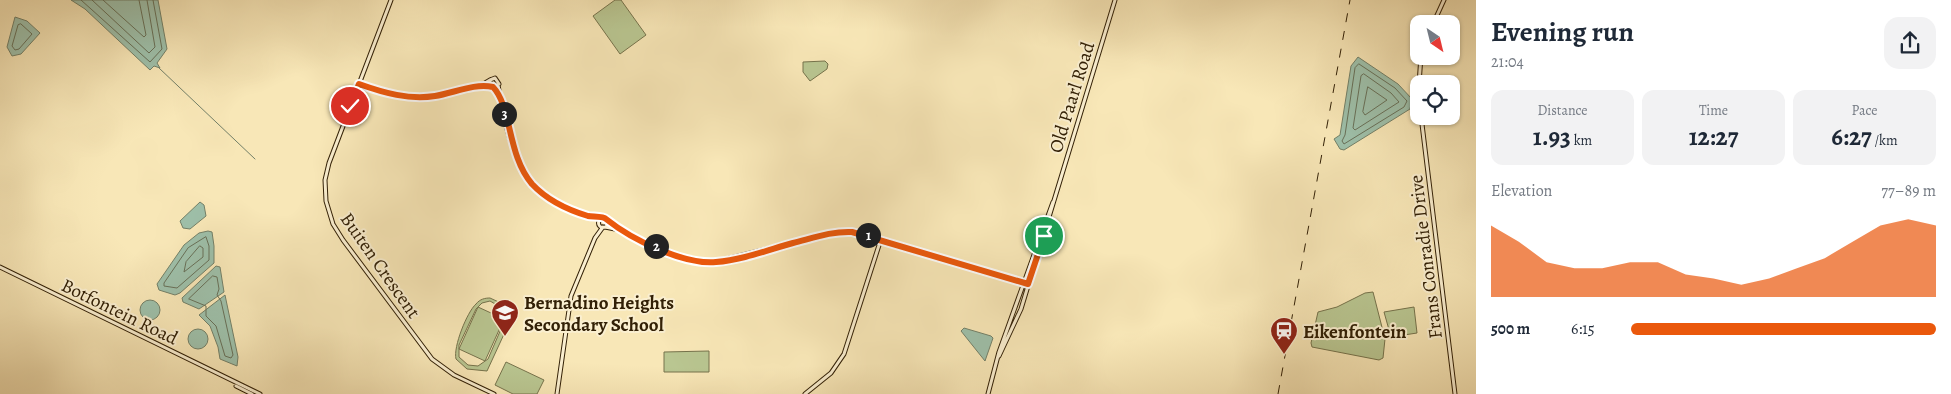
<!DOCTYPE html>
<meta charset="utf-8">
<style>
body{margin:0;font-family:Alegreya,serif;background:#f2f2f3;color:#1f2937;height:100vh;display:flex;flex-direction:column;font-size:19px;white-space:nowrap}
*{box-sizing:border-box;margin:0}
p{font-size:16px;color:#747a83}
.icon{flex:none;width:28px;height:28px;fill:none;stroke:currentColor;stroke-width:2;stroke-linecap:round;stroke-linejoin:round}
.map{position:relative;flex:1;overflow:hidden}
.side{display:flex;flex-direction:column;background:#fff;width:475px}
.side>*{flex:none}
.needle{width:32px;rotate:145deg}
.buttons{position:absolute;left:1410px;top:15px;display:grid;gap:10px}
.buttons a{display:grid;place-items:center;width:50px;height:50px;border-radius:10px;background:#fff;box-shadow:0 1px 4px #0004;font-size:25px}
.pin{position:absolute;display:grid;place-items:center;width:42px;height:42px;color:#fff;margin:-21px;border:2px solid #fff;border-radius:50%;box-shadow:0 1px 5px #0007}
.km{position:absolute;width:25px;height:25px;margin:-12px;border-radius:50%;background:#222;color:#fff;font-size:14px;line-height:25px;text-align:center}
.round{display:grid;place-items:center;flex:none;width:52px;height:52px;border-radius:15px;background:#f2f2f3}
.summary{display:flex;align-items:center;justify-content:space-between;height:85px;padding:0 15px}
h1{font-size:28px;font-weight:700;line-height:38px}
.stats{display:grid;grid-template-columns:repeat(3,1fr);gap:8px;height:85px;padding:5px 15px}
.stats div{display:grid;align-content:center;border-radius:12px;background:#f2f2f3;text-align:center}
.stats b{font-size:25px;font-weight:700}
.stats small{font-size:14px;font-weight:400}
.stats p{font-size:14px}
.chart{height:140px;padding:10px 15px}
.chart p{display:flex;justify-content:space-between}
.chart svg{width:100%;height:90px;margin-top:5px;fill:#ea580c;opacity:.7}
ul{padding:0 15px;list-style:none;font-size:16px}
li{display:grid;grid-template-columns:80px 60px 1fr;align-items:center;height:38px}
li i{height:12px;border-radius:6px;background:#ea580c}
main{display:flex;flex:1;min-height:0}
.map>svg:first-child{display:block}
</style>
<main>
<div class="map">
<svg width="1476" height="394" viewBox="0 0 1476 394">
<rect width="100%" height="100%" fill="#f8e7b7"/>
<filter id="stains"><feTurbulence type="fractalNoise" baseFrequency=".004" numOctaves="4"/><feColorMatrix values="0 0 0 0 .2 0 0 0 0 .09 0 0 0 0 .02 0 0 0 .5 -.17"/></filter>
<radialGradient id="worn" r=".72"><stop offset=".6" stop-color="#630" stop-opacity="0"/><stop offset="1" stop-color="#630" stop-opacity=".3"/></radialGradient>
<path fill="#b9c691" stroke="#76734c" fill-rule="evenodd" d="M 615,0 L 621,0 L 646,35 L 620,54 L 593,16 Z
M 825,61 L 828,64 L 827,69 L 810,81 L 803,72 L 803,62 Z
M 1373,292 L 1385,339 L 1383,358 L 1379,360 L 1312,347 L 1311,343 L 1318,312 L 1337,307 L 1365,293 Z
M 490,298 L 503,304 L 511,319 L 487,371 L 467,369 L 456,359 C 453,347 467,312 476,304 C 480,299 485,298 490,298 ZM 490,301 L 502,308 L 504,322 L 488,359 L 478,366 L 468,365 L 459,357 L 459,345 L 476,309 L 482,303 Z
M 478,307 L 504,319 L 485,361 L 459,349 Z
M 1414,307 L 1417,333 L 1391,337 L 1384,312 Z
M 709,351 L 709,372 L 664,372 L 664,352 Z
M 506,362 L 544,380 L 537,394 L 513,394 L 495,385 Z"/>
<path fill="#9ec0aa" stroke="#738068" d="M 71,0 L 158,0 L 167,49 L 157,63 L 160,68 L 154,66 L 150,70 L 85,9 Z
M 15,17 L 27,21 L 40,33 L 21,54 L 12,56 L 7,47 Z
M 1358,57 L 1398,84 L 1412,99 L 1410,109 L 1344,150 L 1340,149 L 1334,139 L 1340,135 L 1351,66 Z
M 200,202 L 204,205 L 206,216 L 190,229 L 183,228 L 180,221 Z
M 208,231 L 212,232 L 214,246 L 214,263 L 180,293 L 175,295 L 159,290 L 157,284 L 184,245 L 199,233 Z
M 216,266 L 220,267 L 224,292 L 199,309 L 183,302 L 182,298 Z
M 225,295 L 238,357 L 237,366 L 220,359 L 218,347 L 210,326 L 199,315 Z
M140 310a10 10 0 1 1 20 0a10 10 0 1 1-20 0Z
M 964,328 L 991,336 L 993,338 L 985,361 L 961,331 Z
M188 339a10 10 0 1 1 20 0a10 10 0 1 1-20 0Z"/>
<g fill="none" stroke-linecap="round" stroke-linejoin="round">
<path stroke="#687058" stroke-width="1" d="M 81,0 L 150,62 L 162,49 L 153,0
M 92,0 L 149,53 L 155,47 L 147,0
M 103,0 L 144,37 L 146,35 L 139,0
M 21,24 L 32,34 L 19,49 L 15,50 L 12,46 L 18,25 Z
M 1359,64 L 1395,88 L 1407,101 L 1404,107 L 1344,144 L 1342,141 L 1345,135 L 1355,68 Z
M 1364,74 L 1391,93 L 1399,102 L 1355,130 L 1353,128 L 1361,76 Z
M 1368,87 L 1387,100 L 1365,115 L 1363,112 Z
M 206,237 L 209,246 L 209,260 L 177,288 L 164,286 L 164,283 L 188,248 Z
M 200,246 L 203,248 L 203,257 L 184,272 L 186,262 Z
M 213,276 L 217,277 L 219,289 L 217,295 L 221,301 L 233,355 L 231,358 L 225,356 L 216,326 L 206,316 L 206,306 L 189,299 Z"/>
<path stroke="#738068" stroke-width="1" d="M 159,68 L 255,159"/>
<defs>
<path id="secondary" d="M 391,0 L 329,163 L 325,180 L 326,201 L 333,224 L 343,240 L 432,359 L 454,375 L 494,394
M 1433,24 L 1444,0
M 359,84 C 394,97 425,99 461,90 C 471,88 482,86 490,80
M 1419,84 L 1421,56
M 498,85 C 510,156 523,201 600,219
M 493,87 L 499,84 L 495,78 L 490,80 L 490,84 L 499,95
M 1421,116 L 1455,394
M598.5 223a4.5 4.5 0 1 1 9 0a4.5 4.5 0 1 1-9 0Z
M 608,222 L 618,229
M 605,227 L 620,230 L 684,258 L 714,262 L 835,232 L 856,232 L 1029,284
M 0,267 L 260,394
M 999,356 L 1021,309 L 1115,0
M 236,386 L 252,394
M 557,394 L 571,296 L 595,238 L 603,227
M 805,394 L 831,373 L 844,354 L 881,239
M 988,394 L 999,352 L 1053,202"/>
</defs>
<use href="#secondary" stroke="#322006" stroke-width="5"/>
<use href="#secondary" stroke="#faefd0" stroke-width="3"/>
<path stroke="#322006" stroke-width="1" stroke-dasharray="9 9" stroke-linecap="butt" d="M 1278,394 L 1350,0"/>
</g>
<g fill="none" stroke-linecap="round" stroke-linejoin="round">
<defs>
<path id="route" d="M 350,106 L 359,84 C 384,93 409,100 435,96 C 454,93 474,83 493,87 C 512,107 507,155 532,184 C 546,199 568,210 588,216 C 592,217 603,216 606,219 C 631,239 683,265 716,262 C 742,260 768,250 793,243 C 813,238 832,231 852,232 L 1028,284 L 1044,236"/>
</defs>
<use href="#route" stroke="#fff" stroke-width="10"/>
<use href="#route" stroke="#ea580c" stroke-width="6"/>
</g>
<defs>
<symbol id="school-pin" viewBox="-11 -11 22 30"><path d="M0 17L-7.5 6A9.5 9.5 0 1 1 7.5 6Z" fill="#8f2418" stroke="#faefd0"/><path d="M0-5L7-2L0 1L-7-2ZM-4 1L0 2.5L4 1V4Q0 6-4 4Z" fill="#fff"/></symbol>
<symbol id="station-pin" viewBox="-11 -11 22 30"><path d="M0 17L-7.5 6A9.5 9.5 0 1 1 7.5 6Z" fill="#8f2418" stroke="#faefd0"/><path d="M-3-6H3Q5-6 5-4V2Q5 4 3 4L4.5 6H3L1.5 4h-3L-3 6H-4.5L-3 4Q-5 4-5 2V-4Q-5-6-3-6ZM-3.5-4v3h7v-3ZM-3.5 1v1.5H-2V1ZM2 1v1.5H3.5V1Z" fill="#fff"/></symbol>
</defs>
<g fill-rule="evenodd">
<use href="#school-pin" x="489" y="297" width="32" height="43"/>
<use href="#station-pin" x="1268" y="315" width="32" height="43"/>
</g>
<g text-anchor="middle" stroke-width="4" stroke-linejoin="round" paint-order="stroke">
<g font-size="19" fill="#322006" stroke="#faefd0">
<text transform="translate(1071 97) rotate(-73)" y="7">Old Paarl Road</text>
<text transform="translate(1425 257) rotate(-97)" y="7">Frans Conradie Drive</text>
<text transform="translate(381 265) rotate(55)" y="7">Buiten Crescent</text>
<text transform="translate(120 311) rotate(26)" y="7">Botfontein Road</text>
</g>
<g font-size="19" font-weight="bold" fill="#322006" stroke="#faefd0" text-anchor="start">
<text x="524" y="309">Bernadino Heights<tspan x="524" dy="22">Secondary School</tspan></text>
<text x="1303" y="338">Eikenfontein</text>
</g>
</g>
<rect width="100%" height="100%" filter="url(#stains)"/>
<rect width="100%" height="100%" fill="url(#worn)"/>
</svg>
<div class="buttons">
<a><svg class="needle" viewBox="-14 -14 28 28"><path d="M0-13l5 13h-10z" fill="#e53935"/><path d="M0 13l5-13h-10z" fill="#747a83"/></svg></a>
<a><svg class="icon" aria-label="locate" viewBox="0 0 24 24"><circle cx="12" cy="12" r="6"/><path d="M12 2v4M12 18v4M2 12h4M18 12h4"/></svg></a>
</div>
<div class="pin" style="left:1044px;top:236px;background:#1e9e55"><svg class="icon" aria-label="arrive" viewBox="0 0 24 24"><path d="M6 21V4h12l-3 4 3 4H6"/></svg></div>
<div class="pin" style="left:350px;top:106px;background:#d93025"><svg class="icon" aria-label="check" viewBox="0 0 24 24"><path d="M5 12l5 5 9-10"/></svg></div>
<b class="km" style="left:868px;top:235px">1</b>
<b class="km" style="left:656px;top:246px">2</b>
<b class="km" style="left:504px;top:114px">3</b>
</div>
<section class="side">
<div class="summary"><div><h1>Evening run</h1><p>21:04</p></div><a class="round"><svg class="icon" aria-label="share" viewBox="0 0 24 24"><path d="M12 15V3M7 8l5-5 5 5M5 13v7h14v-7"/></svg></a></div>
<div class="stats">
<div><p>Distance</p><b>1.93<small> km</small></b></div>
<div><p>Time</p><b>12:27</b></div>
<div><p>Pace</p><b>6:27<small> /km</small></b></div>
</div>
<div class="chart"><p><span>Elevation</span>77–89 m</p>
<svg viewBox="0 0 160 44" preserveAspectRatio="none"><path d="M0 44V9L10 17L20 27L30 30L40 30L50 27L60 27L70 33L80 35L90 38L100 35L110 30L120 25L130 17L140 9L150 6L160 9V44z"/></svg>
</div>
<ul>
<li><b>500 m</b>6:15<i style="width:100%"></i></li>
</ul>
</section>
</main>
